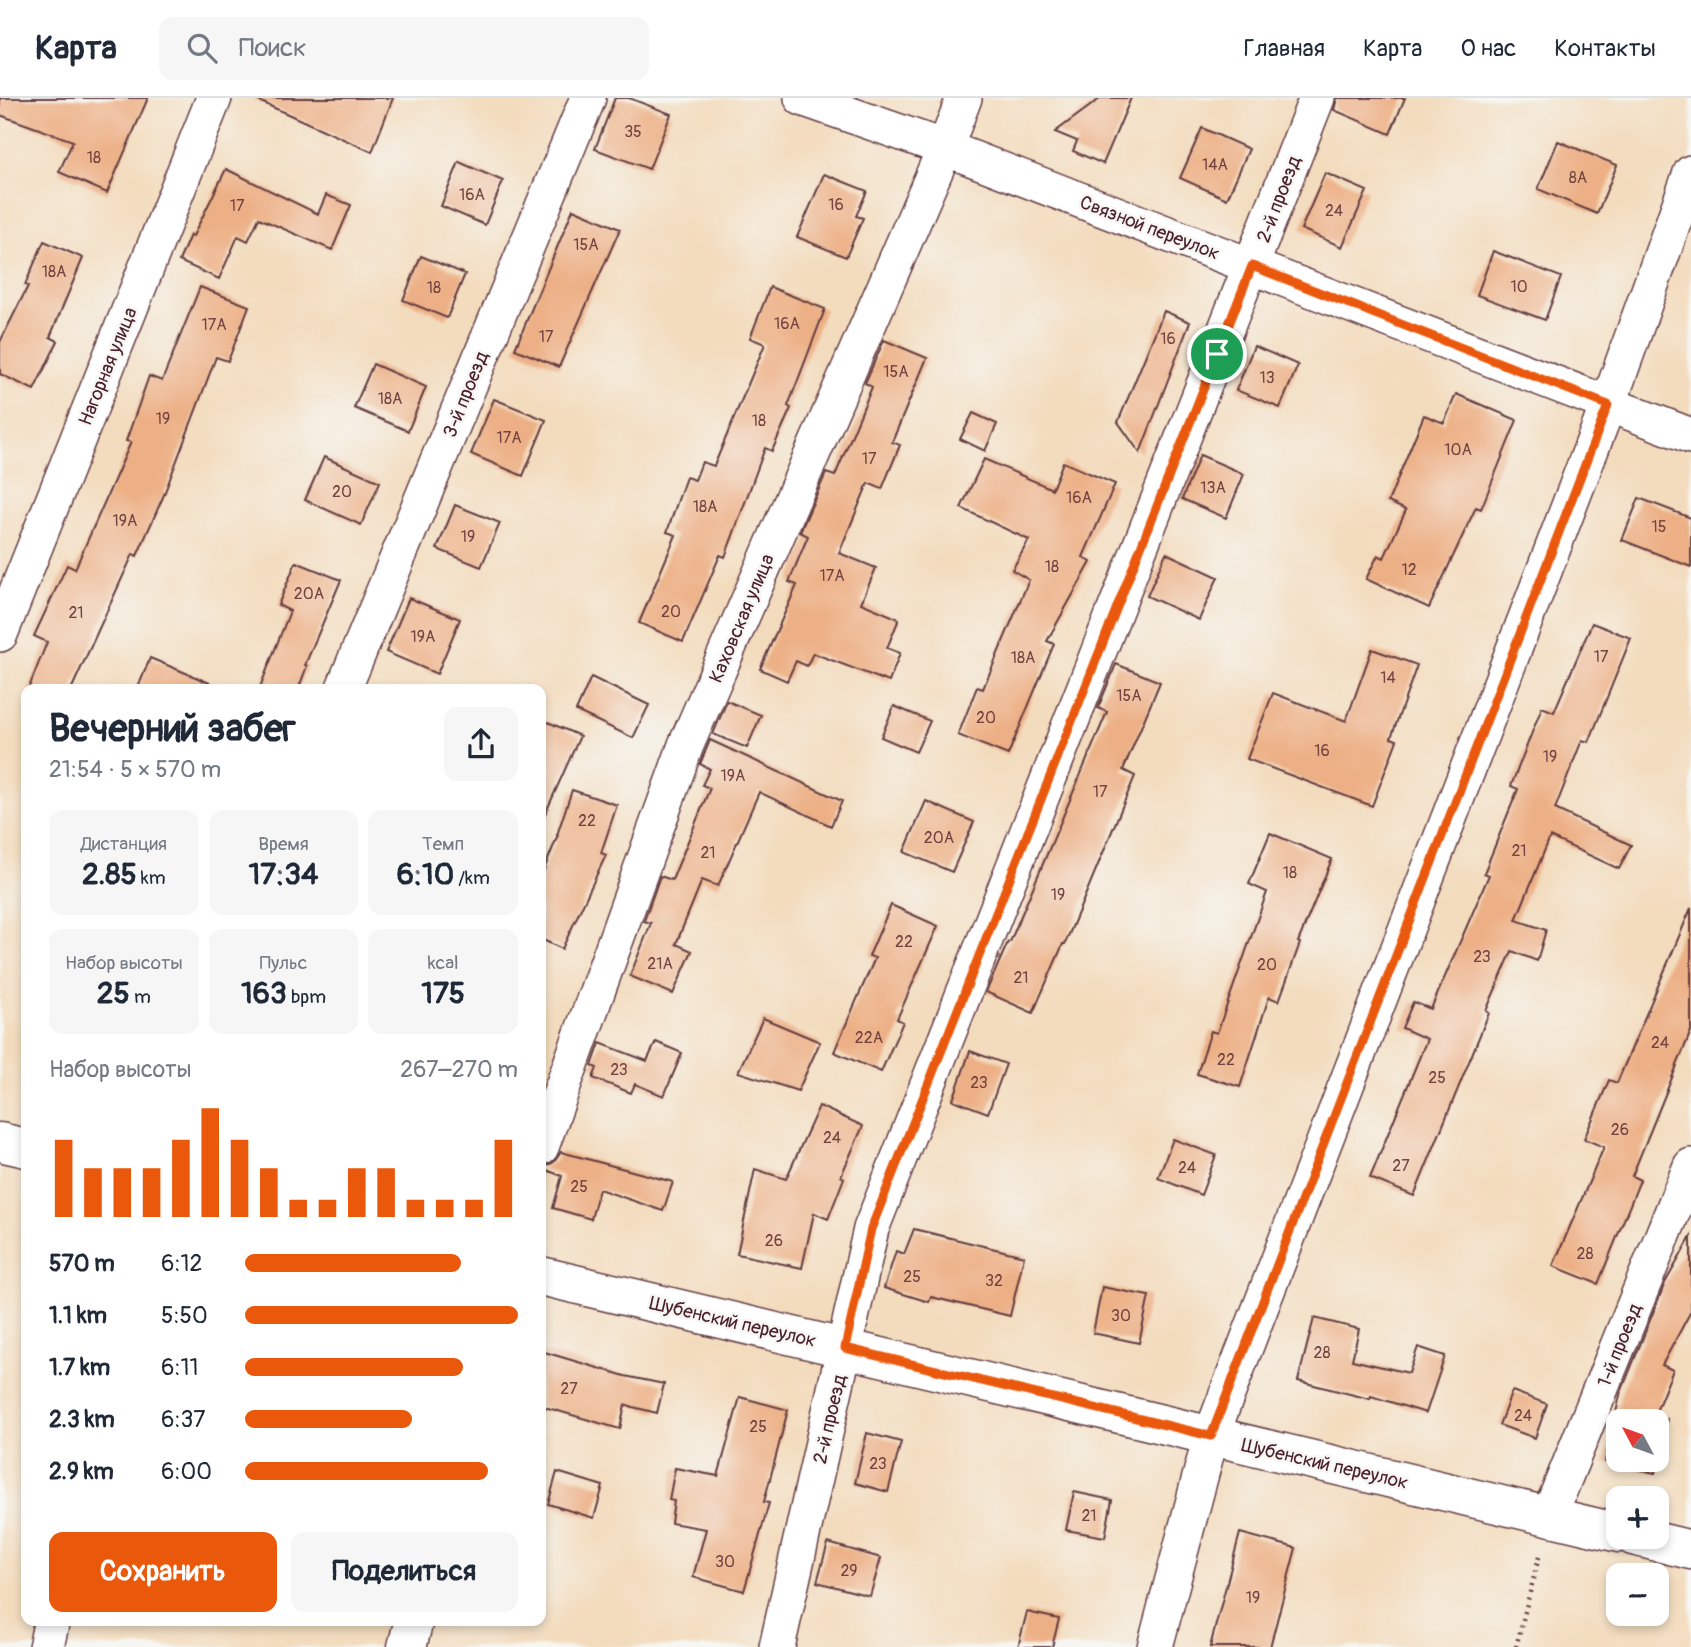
<!DOCTYPE html>
<html lang="ru">
<meta charset="utf-8">
<style>
body{margin:0;font-family:Pangolin,sans-serif;background:#f6f6f7;color:#1f2937;height:100vh;display:flex;flex-direction:column;font-size:26px;white-space:nowrap}
*{box-sizing:border-box;margin:0}
p{font-size:23px;color:#747a83}
.icon{flex:none;width:38px;height:38px;fill:none;stroke:currentColor;stroke-width:2;stroke-linecap:round;stroke-linejoin:round}
.map{position:relative;flex:1;overflow:hidden}
.panel{position:absolute;left:21px;top:586px;width:525px;height:942px;display:flex;flex-direction:column;background:#fff;border-radius:14px;box-shadow:0 4px 10px #0003}
.panel>*{flex:none}
.needle{width:46px;rotate:311deg}
.fabs{position:absolute;left:1606px;top:1311px;display:grid;gap:14px}
.fabs a{display:grid;place-items:center;width:63px;height:63px;border-radius:14px;background:#fff;box-shadow:0 4px 10px #0003;font-size:35px}
.pin{position:absolute;display:grid;place-items:center;width:60px;height:60px;color:#fff;margin:-30px;border:4px solid #fff;border-radius:50%;box-shadow:0 2px 7px #0007}
.round{display:grid;place-items:center;flex:none;width:74px;height:74px;border-radius:14px;background:#f6f6f7}
.overview{display:flex;align-items:center;justify-content:space-between;height:119px;padding:0 28px}
h1{font-size:38px;font-weight:700;line-height:52px}
.figures{display:grid;grid-template-columns:repeat(3,1fr);gap:10px;height:119px;padding:7px 28px}
.figures div{display:grid;align-content:center;border-radius:14px;background:#f6f6f7;text-align:center}
.figures b{font-size:30px;font-weight:700}
.figures small{font-size:19px;font-weight:400}
.figures p{font-size:19px}
.chart{height:196px;padding:14px 28px}
.chart p{display:flex;justify-content:space-between}
.chart svg{width:100%;height:126px;margin-top:7px;stroke:#ea580c;stroke-width:6}
.primary-button{display:flex;gap:14px;margin-top:auto;padding:14px 28px}
.primary-button a{flex:1;height:80px;border-radius:14px;background:#ea580c;color:#fff;font-size:28px;font-weight:700;line-height:80px;text-align:center}
.primary-button a+a{background:#f6f6f7;color:#1f2937}
ul{padding:0 28px;list-style:none;font-size:23px}
li{display:grid;grid-template-columns:112px 84px 1fr;align-items:center;height:52px}
li i{height:18px;border-radius:9px;background:#ea580c}
header{display:flex;align-items:center;gap:42px;box-sizing:border-box;height:98px;padding:0 35px;background:#fff;border-bottom:2px solid #e0e1e3}
header strong{font-size:33px}
nav{display:flex;gap:38px;margin-inline-start:auto;font-size:24px}
.search{width:490px;height:63px;background:#f6f6f7;display:flex;align-items:center;gap:18px;box-sizing:border-box;padding:0 24px;border-radius:14px;color:#747a83;font-size:26px}
.map>svg:first-child{display:block}
</style>
<header>
<strong>Карта</strong>
<div class="search"><svg class="icon" aria-label="search" viewBox="0 0 24 24"><circle cx="10" cy="10" r="6"/><path d="M15 15l6 6"/></svg>Поиск</div>
<nav><a>Главная</a><a>Карта</a><a>О нас</a><a>Контакты</a></nav>
</header>
<div class="map">
<svg width="1691" height="1549" viewBox="0 0 1691 1549">
<rect width="100%" height="100%" fill="#f6f6f2"/>
<filter id="ink" filterUnits="userSpaceOnUse"><feTurbulence type="fractalNoise" baseFrequency=".0143" numOctaves="2"/><feDisplacementMap in="SourceGraphic" scale="14" xChannelSelector="R" yChannelSelector="G"/><feConvolveMatrix kernelMatrix="1 2 1 2 8 2 1 2 1" color-interpolation-filters="sRGB"/></filter>
<filter id="wash" filterUnits="userSpaceOnUse"><feTurbulence type="fractalNoise" baseFrequency=".00686" numOctaves="4" result="noise"/><feDisplacementMap in="SourceGraphic" scale="28" xChannelSelector="R" yChannelSelector="G"/><feGaussianBlur stdDeviation="1.57" result="paint"/><feColorMatrix in="noise" values="0 0 0 0 0 0 0 0 0 0 0 0 0 0 0 0 0 1.4 0 .05"/><feComposite in="paint" operator="in"/></filter>
<g filter="url(#wash)">
<rect width="100%" height="100%" fill="#f3dcbe"/>
<g id="blocks">
<path fill="#edb086" fill-rule="evenodd" d="M 0,0 L 148,0 L 107,95 L 59,74 L 73,43 L 0,17 Z
M 252,0 L 393,0 L 372,54 Z
M 615,0 L 629,0 L 671,16 L 649,71 L 595,51 Z
M 1101,0 L 1131,0 L 1103,66 L 1073,53 L 1077,43 L 1055,34 Z
M 1337,0 L 1405,0 L 1390,36 L 1334,12 Z
M 1202,30 L 1249,51 L 1227,101 L 1180,80 Z
M 1558,43 L 1617,67 L 1597,116 L 1538,91 Z
M 459,64 L 503,83 L 485,127 L 441,108 Z
M 226,71 L 318,116 L 326,97 L 351,107 L 332,152 L 259,120 L 248,143 L 238,138 L 219,181 L 179,163 L 190,137 L 193,138 Z
M 1325,75 L 1367,93 L 1342,149 L 1301,131 Z
M 824,76 L 867,93 L 856,118 L 863,120 L 846,159 L 797,139 Z
M 573,111 L 620,131 L 559,269 L 515,251 Z
M 44,143 L 83,160 L 50,239 L 58,243 L 34,292 L 0,276 L 0,244 L 28,188 L 25,187 Z
M 1493,153 L 1561,179 L 1545,222 L 1477,197 Z
M 421,158 L 465,176 L 447,220 L 403,202 Z
M 200,189 L 249,208 L 228,263 L 216,259 L 163,399 L 137,458 L 133,456 L 71,592 L 28,592 L 47,544 L 34,538 L 67,467 L 75,471 L 131,344 L 126,343 L 149,278 L 162,283 Z
M 770,189 L 825,211 L 788,308 L 791,310 L 772,353 L 765,350 L 725,459 L 720,457 L 683,544 L 639,525 L 676,437 L 667,434 L 686,379 L 695,382 L 702,364 L 714,368 L 765,246 L 750,240 Z
M 1164,213 L 1190,224 L 1140,355 L 1118,324 Z
M 884,242 L 927,260 L 892,344 L 900,347 L 882,391 L 868,385 L 839,455 L 876,470 L 861,505 L 899,521 L 887,550 L 900,555 L 889,584 L 813,555 L 807,568 L 796,563 L 787,583 L 760,571 L 797,487 L 789,484 L 808,438 L 800,434 L 826,375 L 835,378 L 872,289 L 865,285 Z
M 1254,248 L 1298,267 L 1280,310 L 1236,292 Z
M 373,266 L 426,289 L 408,333 L 354,310 Z
M 1456,296 L 1517,322 L 1481,411 L 1476,409 L 1429,510 L 1366,481 L 1378,457 L 1384,460 L 1406,412 L 1388,404 L 1424,317 L 1444,325 Z
M 494,301 L 546,322 L 523,378 L 471,356 Z
M 973,315 L 997,326 L 985,353 L 960,341 Z
M 1200,357 L 1244,376 L 1226,420 L 1182,401 Z
M 324,359 L 380,384 L 361,427 L 305,402 Z
M 984,361 L 1052,391 L 1063,364 L 1115,386 L 1083,459 L 1091,464 L 1047,543 L 1054,546 L 1008,657 L 958,637 L 977,589 L 983,591 L 1029,482 L 1012,472 L 1029,442 L 961,410 Z
M 1639,400 L 1691,420 L 1691,469 L 1622,442 Z
M 455,407 L 500,425 L 481,469 L 437,451 Z
M 1166,455 L 1218,479 L 1199,522 L 1147,498 Z
M 296,464 L 341,482 L 305,567 L 307,568 L 298,592 L 259,592 L 290,513 L 278,507 Z
M 409,500 L 460,521 L 437,576 L 386,554 Z
M 1592,525 L 1631,540 L 1589,644 L 1582,642 L 1555,711 L 1631,747 L 1619,771 L 1550,739 L 1516,822 L 1546,832 L 1537,863 L 1512,853 L 1486,913 L 1489,915 L 1414,1098 L 1370,1080 L 1427,941 L 1402,930 L 1413,904 L 1431,911 L 1489,777 L 1484,775 L 1518,691 L 1511,688 L 1542,609 L 1554,614 Z
M 1372,551 L 1417,567 L 1391,640 L 1397,642 L 1372,708 L 1247,661 L 1273,595 L 1346,623 Z
M 150,560 L 224,591 L 224,592 L 137,592 Z
M 1116,566 L 1160,584 L 1123,672 L 1135,678 L 1065,846 L 1063,846 L 1033,915 L 986,894 L 1008,844 L 1010,844 L 1107,614 L 1098,610 Z
M 591,579 L 649,607 L 633,640 L 576,613 Z
M 727,603 L 761,617 L 747,650 L 713,636 Z
M 894,608 L 930,623 L 916,654 L 881,639 Z
M 541,621 L 580,638 L 541,725 Z
M 710,642 L 842,703 L 831,728 L 759,694 L 718,788 L 702,782 L 676,846 L 692,853 L 673,896 L 630,878 L 651,825 L 644,823 L 660,778 L 672,782 L 710,690 L 702,687 L 710,671 L 700,666 Z
M 572,692 L 617,707 L 601,755 L 606,757 L 562,851 L 541,841 L 541,779 L 558,737 L 557,737 Z
M 926,703 L 974,724 L 952,774 L 904,754 Z
M 1270,735 L 1332,761 L 1298,844 L 1300,845 L 1279,903 L 1269,899 L 1240,989 L 1197,976 L 1211,933 L 1217,935 L 1267,794 L 1249,786 Z
M 891,807 L 938,828 L 897,921 L 903,924 L 881,974 L 834,954 L 875,860 L 869,858 Z
M 1691,810 L 1691,933 L 1632,1078 L 1640,1082 L 1598,1186 L 1553,1168 L 1604,1049 L 1584,1041 L 1609,982 L 1617,985 Z
M 763,920 L 820,944 L 798,993 L 738,974 Z
M 656,944 L 682,955 L 664,998 L 635,986 L 631,995 L 593,980 L 597,970 L 592,968 L 600,945 L 647,963 Z
M 970,953 L 1006,966 L 988,1015 L 953,1002 Z
M 819,1008 L 863,1028 L 841,1078 L 844,1080 L 828,1121 L 814,1115 L 802,1170 L 737,1156 L 755,1071 L 786,1081 Z
M 1173,1041 L 1216,1057 L 1201,1097 L 1158,1080 Z
M 561,1054 L 673,1084 L 663,1113 L 599,1091 L 591,1121 L 553,1110 L 562,1078 L 544,1071 L 544,1069 L 554,1064 Z
M 914,1131 L 1024,1158 L 1010,1218 L 931,1199 L 929,1204 L 884,1190 L 896,1153 L 904,1156 Z
M 1691,1139 L 1691,1213 L 1662,1267 L 1673,1272 L 1654,1318 L 1667,1321 L 1655,1375 L 1605,1364 L 1620,1297 L 1665,1185 ZM 1619,1323 L 1657,1323 L 1657,1362 L 1619,1362 Z
M 1102,1189 L 1149,1198 L 1139,1245 L 1093,1235 Z
M 1314,1220 L 1359,1231 L 1352,1262 L 1409,1275 L 1418,1249 L 1445,1258 L 1426,1315 L 1371,1298 L 1370,1301 L 1298,1283 Z
M 541,1253 L 625,1278 L 664,1286 L 657,1315 L 625,1307 L 620,1331 L 541,1308 Z
M 1512,1293 L 1547,1306 L 1535,1340 L 1499,1327 Z
M 740,1299 L 788,1312 L 764,1404 L 769,1405 L 744,1493 L 693,1479 L 706,1431 L 671,1425 L 674,1403 L 669,1402 L 675,1370 L 718,1378 Z
M 867,1335 L 901,1344 L 888,1394 L 855,1385 Z
M 557,1374 L 603,1388 L 594,1420 L 548,1406 Z
M 1074,1394 L 1112,1402 L 1105,1439 L 1066,1432 Z
M 1240,1435 L 1296,1450 L 1270,1549 L 1210,1549 Z
M 828,1445 L 881,1460 L 870,1498 L 817,1484 Z
M 1027,1514 L 1059,1521 L 1052,1549 L 1018,1549 Z"/>
</g>
</g>
<g filter="url(#ink)">
<use href="#blocks" fill-opacity="0" stroke="#633b41" stroke-width="2"/>
<g fill="none" stroke-linecap="round" stroke-linejoin="round">
<defs>
<path id="street" d="M 802,0 L 945,50 L 1691,338
M 0,536 L 214,0
M 343,592 L 588,0
M 541,1049 L 686,647 L 945,50 L 964,0
M 1549,1418 L 1691,1068
M 46,1549 L 52,1522
M 777,1549 L 871,1131 L 1317,0
M 1155,1549 L 1211,1338 L 1608,307 L 1691,75"/>
<path id="secondary" d="M 407,1549 L 414,1522"/>
<path id="primary" d="M 0,1044 L 26,1050
M 541,1178 L 1619,1435
M 1633,1438 L 1691,1452"/>
</defs>
<use href="#street" stroke="#633b41" stroke-width="38"/>
<use href="#secondary" stroke="#633b41" stroke-width="41"/>
<use href="#primary" stroke="#633b41" stroke-width="41"/>
<path stroke="#633b41" stroke-width="4.5" stroke-dasharray="2 5" stroke-linecap="butt" d="M 1516,1549 L 1540,1455"/>
<use href="#street" stroke="#fff" stroke-width="35"/>
<use href="#secondary" stroke="#fff" stroke-width="38"/>
<use href="#primary" stroke="#fff" stroke-width="38"/>
</g>
</g>
<g fill="none" stroke-linecap="round" stroke-linejoin="round" filter="url(#ink)">
<defs>
<path id="route" d="M 1252,168 L 1608,307 L 1211,1338 L 845,1250 L 871,1131 Z"/>
</defs>
<use href="#route" stroke="#fff" stroke-width="14"/>
<use href="#route" stroke="#ea580c" stroke-width="9"/>
</g>
<g text-anchor="middle" stroke-width="5" stroke-linejoin="round" paint-order="stroke">
<g font-size="16" fill="#734342">
<text x="633" y="39">35</text>
<text x="94" y="65">18</text>
<text x="1215" y="72">14А</text>
<text x="1578" y="85">8А</text>
<text x="472" y="102">16А</text>
<text x="836" y="112">16</text>
<text x="237" y="113">17</text>
<text x="1334" y="118">24</text>
<text x="586" y="152">15А</text>
<text x="54" y="179">18А</text>
<text x="1519" y="194">10</text>
<text x="434" y="195">18</text>
<text x="787" y="231">16А</text>
<text x="214" y="232">17А</text>
<text x="546" y="244">17</text>
<text x="1168" y="246">16</text>
<text x="896" y="279">15А</text>
<text x="1267" y="285">13</text>
<text x="390" y="306">18А</text>
<text x="163" y="326">19</text>
<text x="759" y="328">18</text>
<text x="509" y="345">17А</text>
<text x="1458" y="357">10А</text>
<text x="869" y="366">17</text>
<text x="1213" y="395">13А</text>
<text x="342" y="399">20</text>
<text x="1079" y="405">16А</text>
<text x="705" y="414">18А</text>
<text x="125" y="428">19А</text>
<text x="1659" y="434">15</text>
<text x="468" y="444">19</text>
<text x="1052" y="474">18</text>
<text x="1409" y="477">12</text>
<text x="832" y="483">17А</text>
<text x="309" y="501">20А</text>
<text x="671" y="519">20</text>
<text x="76" y="520">21</text>
<text x="423" y="544">19А</text>
<text x="1601" y="564">17</text>
<text x="1023" y="565">18А</text>
<text x="1388" y="585">14</text>
<text x="1129" y="603">15А</text>
<text x="986" y="625">20</text>
<text x="1322" y="658">16</text>
<text x="1550" y="664">19</text>
<text x="733" y="683">19А</text>
<text x="1100" y="699">17</text>
<text x="587" y="728">22</text>
<text x="939" y="745">20А</text>
<text x="1519" y="758">21</text>
<text x="708" y="760">21</text>
<text x="1290" y="780">18</text>
<text x="1058" y="802">19</text>
<text x="904" y="849">22</text>
<text x="1482" y="864">23</text>
<text x="660" y="871">21А</text>
<text x="1267" y="872">20</text>
<text x="1021" y="885">21</text>
<text x="869" y="945">22А</text>
<text x="1660" y="950">24</text>
<text x="1226" y="967">22</text>
<text x="619" y="977">23</text>
<text x="1437" y="985">25</text>
<text x="979" y="990">23</text>
<text x="1620" y="1037">26</text>
<text x="832" y="1045">24</text>
<text x="1401" y="1073">27</text>
<text x="1187" y="1075">24</text>
<text x="579" y="1094">25</text>
<text x="774" y="1148">26</text>
<text x="1585" y="1161">28</text>
<text x="912" y="1184">25</text>
<text x="994" y="1188">32</text>
<text x="1121" y="1223">30</text>
<text x="1322" y="1260">28</text>
<text x="569" y="1296">27</text>
<text x="1523" y="1323">24</text>
<text x="758" y="1334">25</text>
<text x="878" y="1371">23</text>
<text x="1089" y="1423">21</text>
<text x="725" y="1469">30</text>
<text x="849" y="1478">29</text>
<text x="1253" y="1505">19</text>
</g>
<g font-size="19" fill="#4a1f2b" stroke="#f6f6f2">
<text transform="translate(1278 101) rotate(-69)" y="7">2-й проезд</text>
<text transform="translate(1150 129) rotate(21)" y="7">Связной переулок</text>
<text transform="translate(107 268) rotate(-68)" y="7">Нагорная улица</text>
<text transform="translate(465 296) rotate(-68)" y="7">3-й проезд</text>
<text transform="translate(741 520) rotate(-67)" y="7">Каховская улица</text>
<text transform="translate(733 1223) rotate(13)" y="7">Шубенский переулок</text>
<text transform="translate(1619 1247) rotate(-68)" y="7">1-й проезд</text>
<text transform="translate(829 1321) rotate(-77)" y="7">2-й проезд</text>
<text transform="translate(1325 1365) rotate(13)" y="7">Шубенский переулок</text>
</g>
</g>
</svg>
<div class="fabs">
<a><svg class="needle" viewBox="-14 -14 28 28"><path d="M0-13l5 13h-10z" fill="#e53935"/><path d="M0 13l5-13h-10z" fill="#747a83"/></svg></a>
<a>+</a>
<a>−</a>
</div>
<div class="pin" style="left:1217px;top:256px;background:#1e9e55"><svg class="icon" aria-label="arrive" viewBox="0 0 24 24"><path d="M6 21V4h12l-3 4 3 4H6"/></svg></div>
<section class="panel">
<div class="overview"><div><h1>Вечерний забег</h1><p>21:54 · 5 × 570 m</p></div><a class="round"><svg class="icon" aria-label="share" viewBox="0 0 24 24"><path d="M12 15V3M7 8l5-5 5 5M5 13v7h14v-7"/></svg></a></div>
<div class="figures">
<div><p>Дистанция</p><b>2.85<small> km</small></b></div>
<div><p>Время</p><b>17:34</b></div>
<div><p>Темп</p><b>6:10<small> /km</small></b></div>
</div>
<div class="figures">
<div><p>Набор высоты</p><b>25<small> m</small></b></div>
<div><p>Пульс</p><b>163<small> bpm</small></b></div>
<div><p>kcal</p><b>175</b></div>
</div>
<div class="chart"><p><span>Набор высоты</span>267–270 m</p>
<svg viewBox="0 0 160 44" preserveAspectRatio="none"><path d="M5 44V17M15 44V27M25 44V27M35 44V27M45 44V17M55 44V6M65 44V17M75 44V27M85 44V38M95 44V38M105 44V27M115 44V27M125 44V38M135 44V38M145 44V38M155 44V17"/></svg>
</div>
<ul>
<li><b>570 m</b>6:12<i style="width:79%"></i></li>
<li><b>1.1 km</b>5:50<i style="width:100%"></i></li>
<li><b>1.7 km</b>6:11<i style="width:80%"></i></li>
<li><b>2.3 km</b>6:37<i style="width:61%"></i></li>
<li><b>2.9 km</b>6:00<i style="width:89%"></i></li>
</ul>
<div class="primary-button"><a>Сохранить</a><a>Поделиться</a></div>
</section>
</div>
